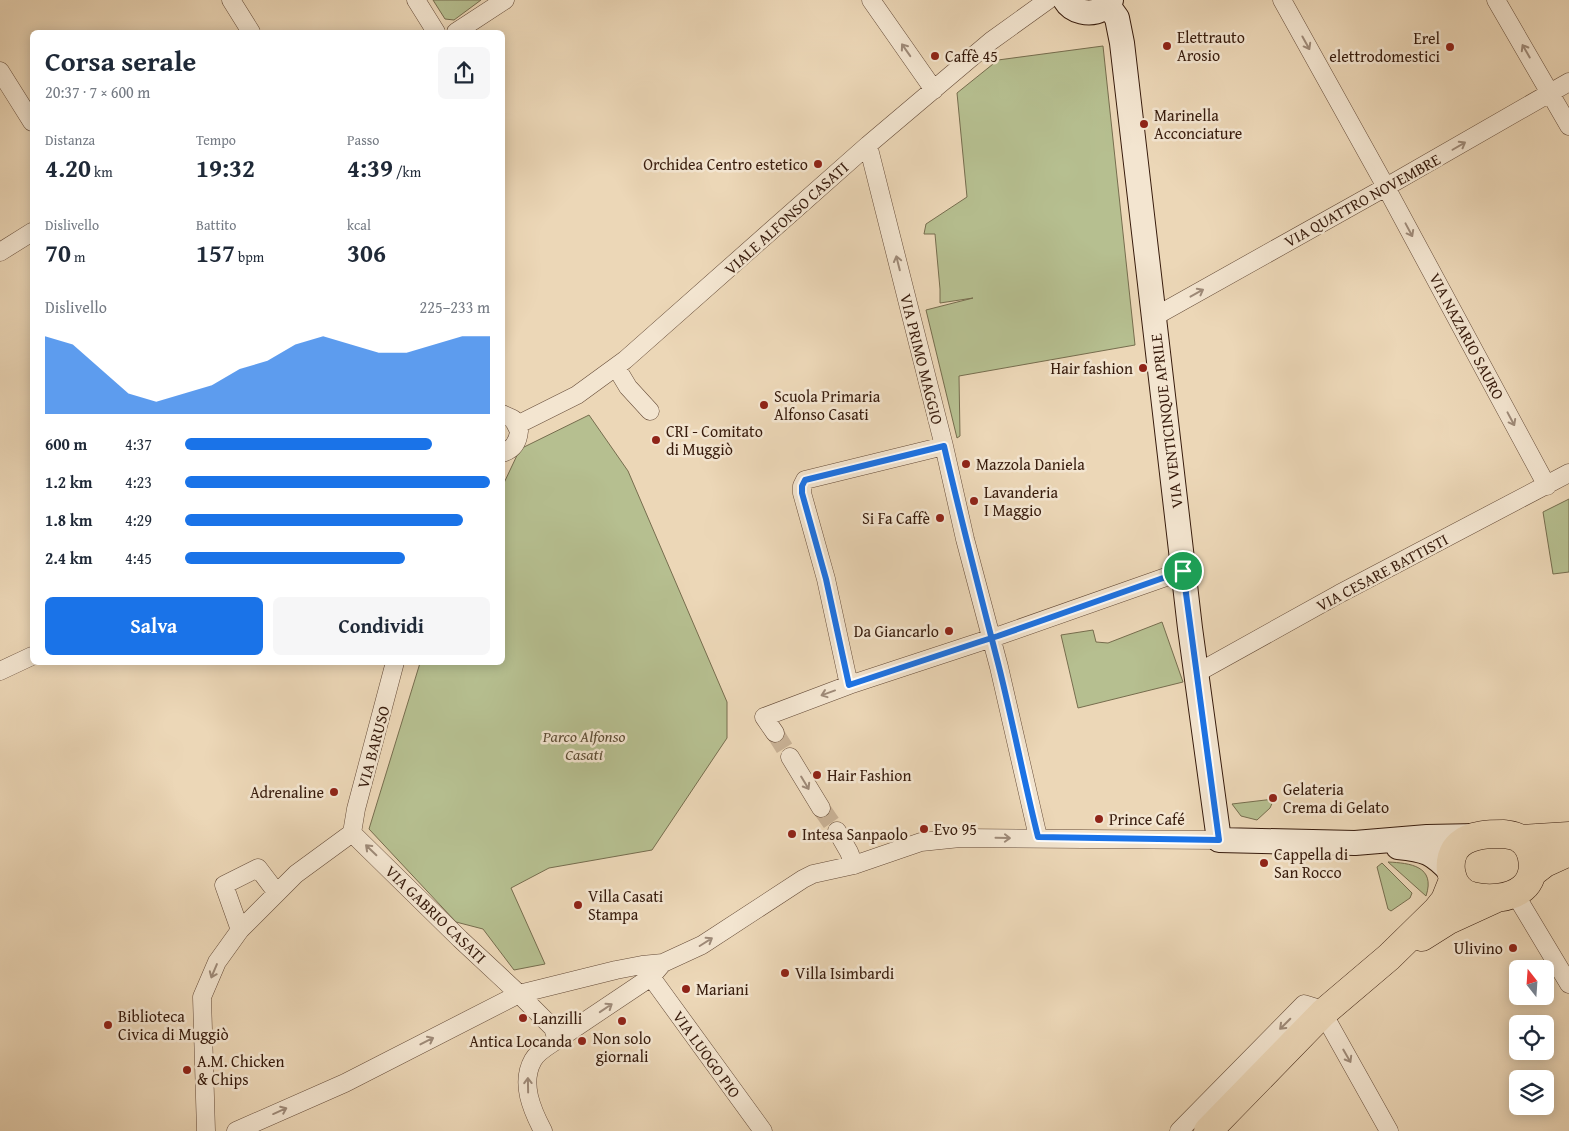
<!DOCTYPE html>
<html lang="it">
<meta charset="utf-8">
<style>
body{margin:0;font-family:"Gentium Book Plus",serif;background:#f6f6f7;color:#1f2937;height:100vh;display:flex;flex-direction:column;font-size:19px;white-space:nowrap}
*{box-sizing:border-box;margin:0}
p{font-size:16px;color:#747a83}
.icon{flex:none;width:28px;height:28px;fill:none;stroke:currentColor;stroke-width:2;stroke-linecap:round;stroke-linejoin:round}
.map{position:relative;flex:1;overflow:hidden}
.details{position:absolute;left:30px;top:30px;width:475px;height:635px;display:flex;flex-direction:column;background:#fff;border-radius:8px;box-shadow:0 2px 12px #0003}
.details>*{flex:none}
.needle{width:32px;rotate:343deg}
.fabs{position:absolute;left:1509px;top:960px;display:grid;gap:10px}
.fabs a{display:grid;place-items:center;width:45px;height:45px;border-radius:8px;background:#fff;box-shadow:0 2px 12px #0003;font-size:25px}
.pin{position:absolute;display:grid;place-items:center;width:42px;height:42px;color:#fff;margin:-21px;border:2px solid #fff;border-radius:50%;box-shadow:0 1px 5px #0007}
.round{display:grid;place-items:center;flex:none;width:52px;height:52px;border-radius:8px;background:#f6f6f7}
.summary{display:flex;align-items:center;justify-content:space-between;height:85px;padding:0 15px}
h1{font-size:28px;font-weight:700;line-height:38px}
.figures{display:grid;grid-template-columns:repeat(3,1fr);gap:8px;height:85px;padding:5px 15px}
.figures div{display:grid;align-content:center}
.figures b{font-size:25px;font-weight:700}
.figures small{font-size:14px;font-weight:400}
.figures p{font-size:14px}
.chart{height:140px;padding:10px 15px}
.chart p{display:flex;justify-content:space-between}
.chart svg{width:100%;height:90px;margin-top:5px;fill:#1a73e8;opacity:.7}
.cta{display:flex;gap:10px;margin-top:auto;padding:10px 15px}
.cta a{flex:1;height:58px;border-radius:8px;background:#1a73e8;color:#fff;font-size:20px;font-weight:700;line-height:58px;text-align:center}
.cta a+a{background:#f6f6f7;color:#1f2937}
ul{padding:0 15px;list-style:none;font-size:16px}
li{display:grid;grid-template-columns:80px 60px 1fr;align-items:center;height:38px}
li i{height:12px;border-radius:6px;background:#1a73e8}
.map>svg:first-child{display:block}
</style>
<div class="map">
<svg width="1569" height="1131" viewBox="0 0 1569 1131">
<rect width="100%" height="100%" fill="#ecd7b7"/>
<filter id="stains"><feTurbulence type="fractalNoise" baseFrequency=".004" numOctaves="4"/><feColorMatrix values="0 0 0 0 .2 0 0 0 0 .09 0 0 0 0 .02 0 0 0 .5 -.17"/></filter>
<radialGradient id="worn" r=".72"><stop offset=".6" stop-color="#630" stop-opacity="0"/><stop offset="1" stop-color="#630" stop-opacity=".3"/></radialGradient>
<path fill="#b6bf90" stroke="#766d4e" d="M 433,0 L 481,0 L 454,20 L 445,19 Z
M 1103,46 L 1135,345 L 959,376 L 960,436 L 957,438 L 926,310 L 973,298 L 940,303 L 940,289 L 935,234 L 924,234 L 926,224 L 967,197 L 957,93 L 998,60 Z
M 589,415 L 628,471 L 727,702 L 727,738 L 652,850 L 549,868 L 511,888 L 545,964 L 514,970 L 483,929 L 456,922 L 369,829 L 420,663 L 502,662 L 503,485 L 520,449 Z
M 1569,499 L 1569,572 L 1553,574 L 1543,512 Z
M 1162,622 L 1183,682 L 1078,708 L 1061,635 L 1093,630 L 1096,642 L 1108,643 Z
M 1274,799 L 1270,808 L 1257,820 L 1241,816 L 1232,804 Z
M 1388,862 C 1410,863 1436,866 1426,896 Z
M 1382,863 L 1412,893 L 1410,898 L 1391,911 L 1388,909 L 1377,867 Z"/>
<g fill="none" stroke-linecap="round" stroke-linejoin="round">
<path stroke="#c8b195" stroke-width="18" stroke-dasharray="18 9" stroke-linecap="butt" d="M 775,733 L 790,757
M 821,808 L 837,831"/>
<defs>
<path id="street" d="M 231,0 L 251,32
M 416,0 L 436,32
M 871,0 L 934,90
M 1282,0 L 1381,178 L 1547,486
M 1496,0 L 1569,126
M 456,32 L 505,0
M 0,71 L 32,122
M 868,145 L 944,446 L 965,539 L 999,667 L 1038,837
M 0,252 L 32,232
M 1154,317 L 1386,187 L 1569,82
M 616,367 L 628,387 L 650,411
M 502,414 L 513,419 L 519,431 C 518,442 513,450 502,453
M 517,425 L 577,395 L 625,360 L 868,145 L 991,41 L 1048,0
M 0,671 L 32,656
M 1197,673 L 1339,594 L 1569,473
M 849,685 L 826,579 L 802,493 L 802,486 L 805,480 L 944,446
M 775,733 L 764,717 L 849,685 L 998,636 L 1183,571
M 790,757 L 821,808
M 837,831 L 849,852 L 854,865
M 352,833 L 460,939 L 519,994 L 553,1028 L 557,1040 L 651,977 L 663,963
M 352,833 L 356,809 L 395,662
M 1515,894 L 1569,984
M 240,930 L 224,885 L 258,868 L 277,893
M 651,977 L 763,1131
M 206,1131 L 202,997 L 217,962 L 240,930 L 296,874 L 352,833
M 236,1131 L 345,1083 L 519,994 L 616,970 L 642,965 L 663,963 L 702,945 L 803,879 L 813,874 L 854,865 L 921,842 L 960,838 L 1219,840
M 543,1131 C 532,1110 520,1083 533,1060 C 538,1051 550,1045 557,1040
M 1179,1131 L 1304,1004 L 1317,1008 L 1323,1013 L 1389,1131"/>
<path id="secondary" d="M 1065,0 C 1072,12 1090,16 1102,9 C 1105,7 1108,3 1111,0
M 1107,4 L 1117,18 L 1122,43 L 1190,628 L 1219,840 L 1355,843 L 1427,837 L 1477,836
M 1398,847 C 1426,850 1432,852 1451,872"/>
<path id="primary" d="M 1504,834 C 1509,835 1514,835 1519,838 C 1535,848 1538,875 1523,888 C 1510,899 1488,900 1472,896 C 1449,891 1444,857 1460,844 C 1472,834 1490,834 1504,834 Z
M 1520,839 L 1569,836
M 1532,873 L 1545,863 L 1569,852
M 1422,937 L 1449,920 L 1497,898
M 1208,1131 L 1323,1013 L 1389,957 L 1437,910 L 1445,900 L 1453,880"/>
</defs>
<use href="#street" stroke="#644a37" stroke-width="19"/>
<use href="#secondary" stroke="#371b0c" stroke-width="26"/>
<use href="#primary" stroke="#371b0c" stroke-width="29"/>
<use href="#street" stroke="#f3e5d0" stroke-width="18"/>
<use href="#secondary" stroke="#f3e5d0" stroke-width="24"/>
<use href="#primary" stroke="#ecd7b7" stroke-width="28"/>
</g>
<defs><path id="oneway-shaft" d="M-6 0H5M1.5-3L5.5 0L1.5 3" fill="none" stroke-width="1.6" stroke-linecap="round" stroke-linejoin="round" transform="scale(1.25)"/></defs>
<g stroke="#9e8a78">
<use href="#oneway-shaft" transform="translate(1306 43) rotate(61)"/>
<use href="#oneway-shaft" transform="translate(906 50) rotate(-125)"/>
<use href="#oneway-shaft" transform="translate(1526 51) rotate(-120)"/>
<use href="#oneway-shaft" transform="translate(1459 146) rotate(-30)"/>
<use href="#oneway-shaft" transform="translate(1409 230) rotate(62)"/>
<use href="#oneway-shaft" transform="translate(898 263) rotate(-104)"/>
<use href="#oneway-shaft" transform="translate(1197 293) rotate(-29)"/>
<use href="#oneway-shaft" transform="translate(1511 419) rotate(62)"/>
<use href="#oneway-shaft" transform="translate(828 693) rotate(160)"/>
<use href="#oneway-shaft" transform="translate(805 783) rotate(59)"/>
<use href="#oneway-shaft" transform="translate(1003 838) rotate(1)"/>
<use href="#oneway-shaft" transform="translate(371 850) rotate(-136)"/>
<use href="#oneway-shaft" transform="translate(706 942) rotate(-32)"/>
<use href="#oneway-shaft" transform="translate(214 971) rotate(113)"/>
<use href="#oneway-shaft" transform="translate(606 1008) rotate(-34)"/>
<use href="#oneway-shaft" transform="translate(1285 1024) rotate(135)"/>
<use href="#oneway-shaft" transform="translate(427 1041) rotate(-27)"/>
<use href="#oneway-shaft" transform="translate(1347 1056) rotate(60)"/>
<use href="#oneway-shaft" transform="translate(528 1085) rotate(-91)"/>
<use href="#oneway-shaft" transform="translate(280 1111) rotate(-24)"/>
</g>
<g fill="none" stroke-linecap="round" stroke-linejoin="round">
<defs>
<path id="route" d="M 1183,571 L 998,636 L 979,642 L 849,685 L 826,579 L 802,493 L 802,486 L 805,480 L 944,446 C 961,520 980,593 999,667 C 1013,723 1024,781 1038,837 L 1219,840 L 1183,571"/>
</defs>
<use href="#route" stroke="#fff" stroke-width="10"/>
<use href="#route" stroke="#1a73e8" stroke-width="6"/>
</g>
<g fill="#8f2418" stroke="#f3e5d0" stroke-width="2">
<circle cx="1167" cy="46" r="5"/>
<circle cx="1450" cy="47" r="5"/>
<circle cx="935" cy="56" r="5"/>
<circle cx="1144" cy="124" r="5"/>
<circle cx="818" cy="164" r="5"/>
<circle cx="1143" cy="368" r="5"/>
<circle cx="764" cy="405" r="5"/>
<circle cx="656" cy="440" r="5"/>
<circle cx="966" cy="464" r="5"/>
<circle cx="974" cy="501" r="5"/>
<circle cx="940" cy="518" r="5"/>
<circle cx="949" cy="631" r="5"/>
<circle cx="817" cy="775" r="5"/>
<circle cx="334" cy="792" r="5"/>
<circle cx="1273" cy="798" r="5"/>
<circle cx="1099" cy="819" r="5"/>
<circle cx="924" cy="829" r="5"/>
<circle cx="792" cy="834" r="5"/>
<circle cx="1264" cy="863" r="5"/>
<circle cx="578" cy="905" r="5"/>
<circle cx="1513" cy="948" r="5"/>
<circle cx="785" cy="973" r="5"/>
<circle cx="686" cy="989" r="5"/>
<circle cx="523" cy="1018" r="5"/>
<circle cx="622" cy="1021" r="5"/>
<circle cx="108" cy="1025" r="5"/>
<circle cx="582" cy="1041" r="5"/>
<circle cx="187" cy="1070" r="5"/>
</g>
<g text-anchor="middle" stroke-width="5" stroke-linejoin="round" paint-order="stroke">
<g font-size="16" fill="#371b0c" stroke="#f3e5d0" text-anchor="start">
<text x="1177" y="43">Elettrauto<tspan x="1177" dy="18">Arosio</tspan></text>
<text x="1440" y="44" text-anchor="end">Erel<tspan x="1440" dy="18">elettrodomestici</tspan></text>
<text x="945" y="62">Caffè 45</text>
<text x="1154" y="121">Marinella<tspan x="1154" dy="18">Acconciature</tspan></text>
<text x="808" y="170" text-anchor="end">Orchidea Centro estetico</text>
<text x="1133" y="374" text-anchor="end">Hair fashion</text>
<text x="774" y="402">Scuola Primaria<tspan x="774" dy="18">Alfonso Casati</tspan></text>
<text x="666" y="437">CRI - Comitato<tspan x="666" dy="18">di Muggiò</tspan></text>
<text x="976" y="470">Mazzola Daniela</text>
<text x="984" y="498">Lavanderia<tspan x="984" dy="18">I Maggio</tspan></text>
<text x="930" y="524" text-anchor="end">Si Fa Caffè</text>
<text x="939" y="637" text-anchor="end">Da Giancarlo</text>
<text x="827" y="781">Hair Fashion</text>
<text x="1283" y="795">Gelateria<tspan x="1283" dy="18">Crema di Gelato</tspan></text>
<text x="324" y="798" text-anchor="end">Adrenaline</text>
<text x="1109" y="825">Prince Café</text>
<text x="934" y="835">Evo 95</text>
<text x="802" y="840">Intesa Sanpaolo</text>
<text x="1274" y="860">Cappella di<tspan x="1274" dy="18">San Rocco</tspan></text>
<text x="588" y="902">Villa Casati<tspan x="588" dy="18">Stampa</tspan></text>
<text x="1503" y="954" text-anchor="end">Ulivino</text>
<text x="795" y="979">Villa Isimbardi</text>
<text x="696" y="995">Mariani</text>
<text x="118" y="1022">Biblioteca<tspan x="118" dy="18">Civica di Muggiò</tspan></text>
<text x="533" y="1024">Lanzilli</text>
<text x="622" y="1044" text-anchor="middle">Non solo<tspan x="622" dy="18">giornali</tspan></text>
<text x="572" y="1047" text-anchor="end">Antica Locanda</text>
<text x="197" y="1067">A.M. Chicken<tspan x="197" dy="18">&amp; Chips</tspan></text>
</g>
<g font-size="16" fill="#371b0c" stroke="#f3e5d0">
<text transform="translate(1362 200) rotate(-29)" y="6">VIA QUATTRO NOVEMBRE</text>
<text transform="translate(786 218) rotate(-42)" y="6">VIALE ALFONSO CASATI</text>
<text transform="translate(1467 336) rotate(62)" y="6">VIA NAZARIO SAURO</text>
<text transform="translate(922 359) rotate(76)" y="6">VIA PRIMO MAGGIO</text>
<text transform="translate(1166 421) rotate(-97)" y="6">VIA VENTICINQUE APRILE</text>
<text transform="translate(1382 572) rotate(-28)" y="6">VIA CESARE BATTISTI</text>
<text transform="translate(373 747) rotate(-75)" y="6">VIA BARUSO</text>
<text transform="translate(436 914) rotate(44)" y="6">VIA GABRIO CASATI</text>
<text transform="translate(707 1054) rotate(54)" y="6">VIA LUOGO PIO</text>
</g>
<g font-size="16" font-style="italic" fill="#5d4c34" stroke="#f3e5d0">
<text x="584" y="742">Parco Alfonso<tspan x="584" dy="18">Casati</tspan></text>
</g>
</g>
<rect width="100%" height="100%" filter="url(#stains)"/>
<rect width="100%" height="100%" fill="url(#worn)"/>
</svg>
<div class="fabs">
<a><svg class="needle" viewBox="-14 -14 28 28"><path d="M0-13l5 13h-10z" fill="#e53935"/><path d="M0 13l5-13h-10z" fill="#747a83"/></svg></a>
<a><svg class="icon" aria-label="locate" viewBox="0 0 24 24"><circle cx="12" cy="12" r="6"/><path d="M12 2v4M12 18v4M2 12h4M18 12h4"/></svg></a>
<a><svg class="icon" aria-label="layers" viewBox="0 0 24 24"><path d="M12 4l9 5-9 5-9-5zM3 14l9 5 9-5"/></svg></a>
</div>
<div class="pin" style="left:1183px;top:571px;background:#1e9e55"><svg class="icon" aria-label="arrive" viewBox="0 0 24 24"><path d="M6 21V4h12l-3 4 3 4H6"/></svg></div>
<section class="details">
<div class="summary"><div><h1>Corsa serale</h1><p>20:37 · 7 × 600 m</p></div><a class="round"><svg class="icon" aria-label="share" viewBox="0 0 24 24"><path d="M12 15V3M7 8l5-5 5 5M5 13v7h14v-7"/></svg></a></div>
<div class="figures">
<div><p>Distanza</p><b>4.20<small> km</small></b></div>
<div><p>Tempo</p><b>19:32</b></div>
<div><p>Passo</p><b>4:39<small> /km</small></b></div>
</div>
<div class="figures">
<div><p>Dislivello</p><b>70<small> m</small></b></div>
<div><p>Battito</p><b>157<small> bpm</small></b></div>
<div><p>kcal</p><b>306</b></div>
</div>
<div class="chart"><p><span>Dislivello</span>225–233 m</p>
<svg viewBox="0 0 160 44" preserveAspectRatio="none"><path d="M0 44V6L10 10L20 22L30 34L40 38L50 34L60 30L70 22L80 18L90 10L100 6L110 10L120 14L130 14L140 10L150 6L160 6V44z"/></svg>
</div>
<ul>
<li><b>600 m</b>4:37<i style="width:81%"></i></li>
<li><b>1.2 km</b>4:23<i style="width:100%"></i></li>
<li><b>1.8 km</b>4:29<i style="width:91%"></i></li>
<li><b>2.4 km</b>4:45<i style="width:72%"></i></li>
</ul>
<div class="cta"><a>Salva</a><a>Condividi</a></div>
</section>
</div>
